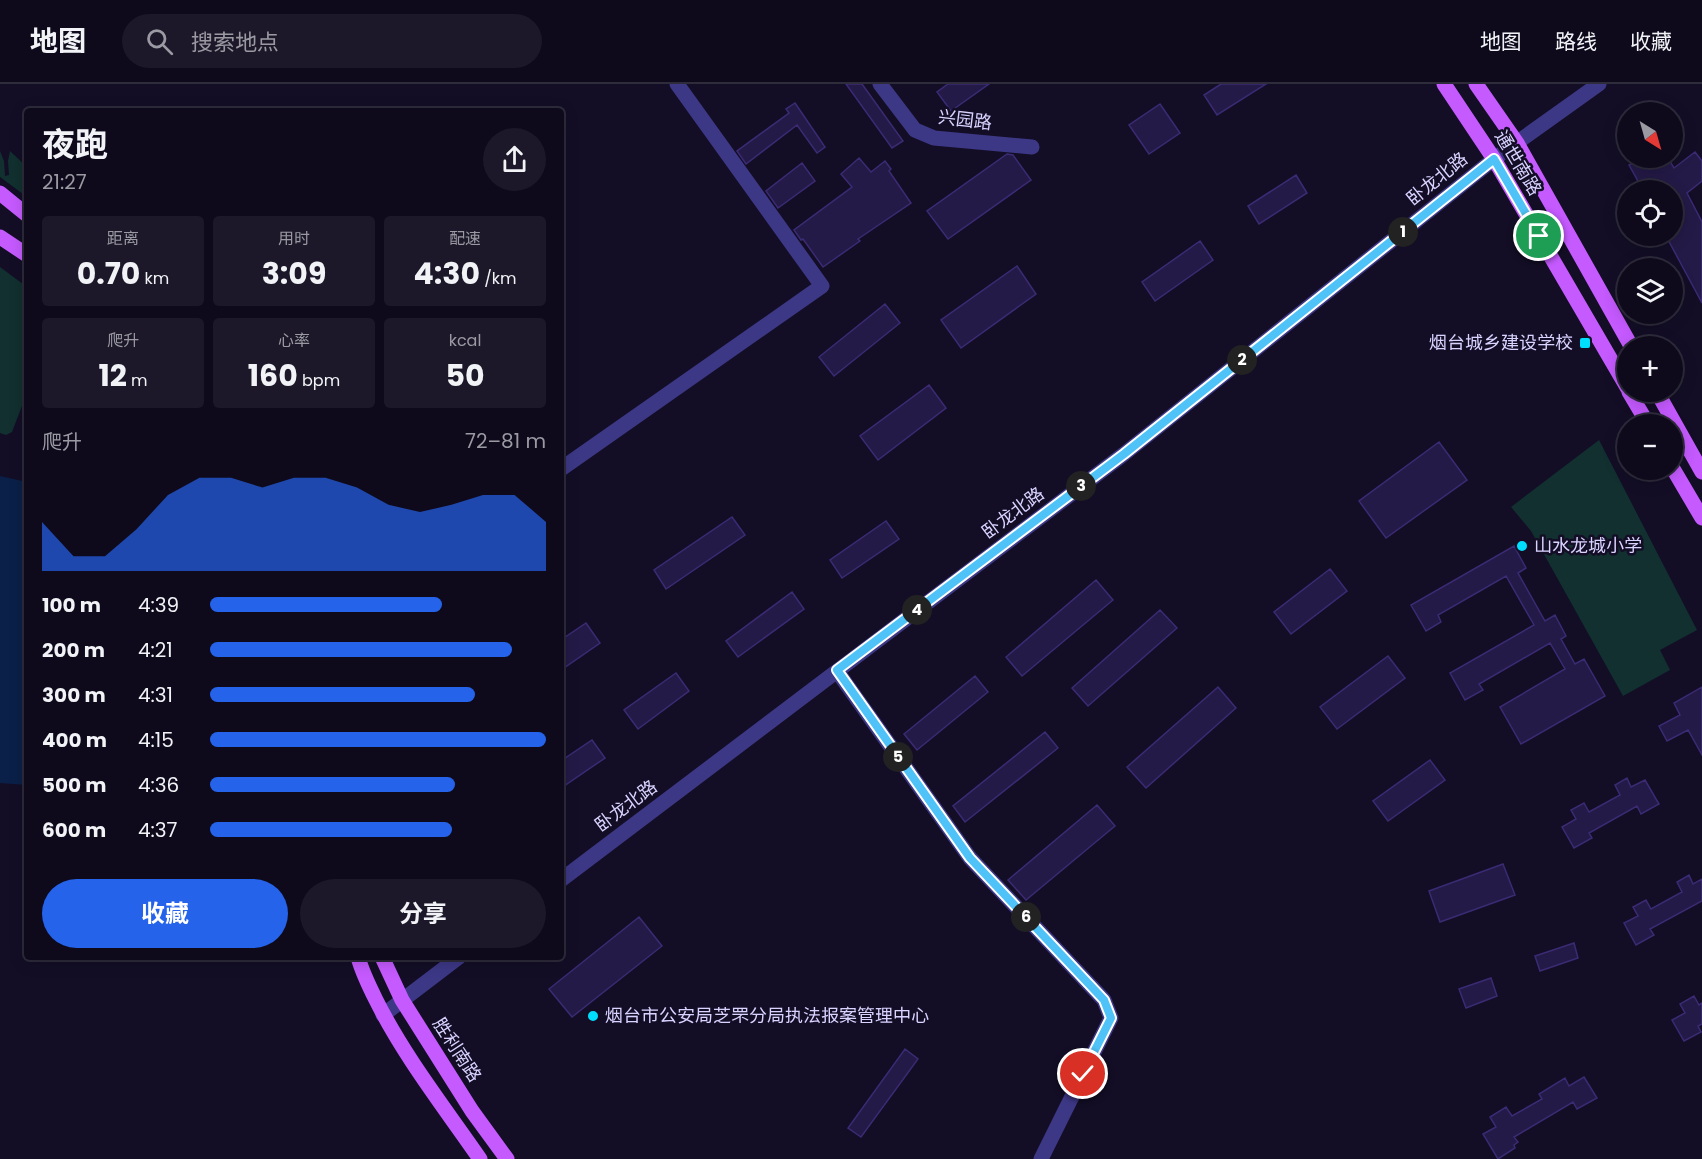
<!DOCTYPE html>
<html lang="zh">
<meta charset="utf-8">
<style>
body{margin:0;font-family:Poppins,"Noto Sans SC",sans-serif;background:#1c1829;color:#f1f3f6;height:100vh;display:flex;flex-direction:column;font-size:22px;white-space:nowrap}
*{box-sizing:border-box;margin:0}
p{font-size:20px;color:#9b9aa3}
.icon{flex:none;width:33px;height:33px;fill:none;stroke:currentColor;stroke-width:2;stroke-linecap:round;stroke-linejoin:round}
.map{position:relative;flex:1;overflow:hidden}
.panel{position:absolute;left:24px;top:24px;width:540px;height:852px;display:flex;flex-direction:column;background:#0e0a1c;border-radius:6px;box-shadow:0 3px 15px #0003,0 0 0 2px #2e2b3b}
.panel>*{flex:none}
.needle{width:39px;rotate:143deg}
.fabs{position:absolute;left:1617px;top:18px;display:grid;gap:12px}
.fabs a{display:grid;place-items:center;width:66px;height:66px;border-radius:50%;background:#0e0a1c;box-shadow:0 3px 15px #0003,0 0 0 2px #2e2b3b;font-size:30px}
.pin{position:absolute;display:grid;place-items:center;width:51px;height:51px;color:#fff;margin:-26px;border:3px solid #fff;border-radius:50%;box-shadow:0 2px 6px #0007}
.km{position:absolute;width:30px;height:30px;margin:-15px;border-radius:50%;background:#222;color:#fff;font-size:16px;line-height:30px;text-align:center}
.round{display:grid;place-items:center;flex:none;width:63px;height:63px;border-radius:32px;background:#1c1829}
.headline{display:flex;align-items:center;justify-content:space-between;height:102px;padding:0 18px}
h1{font-size:33px;font-weight:700;line-height:45px}
.figures{display:grid;grid-template-columns:repeat(3,1fr);gap:9px;height:102px;padding:6px 18px}
.figures div{display:grid;align-content:center;border-radius:6px;background:#1c1829;text-align:center}
.figures b{font-size:30px;font-weight:700}
.figures small{font-size:16px;font-weight:400}
.figures p{font-size:16px}
.chart{height:168px;padding:12px 18px}
.chart p{display:flex;justify-content:space-between}
.chart svg{width:100%;height:108px;margin-top:6px;fill:#2563eb;opacity:.7}
.cta{display:flex;gap:12px;margin-top:auto;padding:12px 18px}
.cta a{flex:1;height:69px;border-radius:36px;background:#2563eb;color:#fff;font-size:24px;font-weight:700;line-height:69px;text-align:center}
.cta a+a{background:#1c1829;color:#f1f3f6}
ul{padding:0 18px;list-style:none;font-size:20px}
li{display:grid;grid-template-columns:96px 72px 1fr;align-items:center;height:45px}
li i{height:15px;border-radius:8px;background:#2563eb}
header{display:flex;align-items:center;gap:36px;box-sizing:border-box;height:84px;padding:0 30px;background:#0e0a1c;border-bottom:2px solid #2e2b3b}
header strong{font-size:28px}
nav{display:flex;gap:33px;margin-inline-start:auto;font-size:21px}
.search{width:420px;height:54px;background:#1c1829;display:flex;align-items:center;gap:15px;box-sizing:border-box;padding:0 21px;border-radius:33px;color:#9b9aa3;font-size:22px}
.map>svg:first-child{display:block}
</style>
<header>
<strong>地图</strong>
<div class="search"><svg class="icon" aria-label="search" viewBox="0 0 24 24"><circle cx="10" cy="10" r="6"/><path d="M15 15l6 6"/></svg>搜索地点</div>
<nav><a>地图</a><a>路线</a><a>收藏</a></nav>
</header>
<div class="map">
<svg width="1702" height="1075" viewBox="0 0 1702 1075">
<rect width="100%" height="100%" fill="#130e26"/>
<path fill="#11302f" d="M 0,67 L 4,77 L 5,92 L 9,91 L 8,77 L 10,67 L 27,83 L 27,113 L 0,93 Z
M 0,183 L 27,203 L 27,309 L 12,348 L 6,351 L 0,349 Z
M 1599,356 L 1697,546 L 1660,566 L 1670,586 L 1623,612 L 1531,447 L 1511,423 Z"/>
<path fill="#0b2048" d="M 0,392 L 27,398 L 27,701 L 0,699 Z"/>
<path fill="#241a47" stroke="#3b2b74" stroke-width="1.5" d="M 846,0 L 862,0 L 903,57 L 892,64 Z
M 948,0 L 989,0 L 951,27 L 937,8 Z
M 1221,0 L 1266,0 L 1217,31 L 1204,11 Z
M 795,19 L 825,63 L 817,69 L 797,41 L 746,80 L 737,67 L 789,29 L 786,25 Z
M 1160,20 L 1180,49 L 1149,70 L 1129,41 Z
M 1695,68 L 1702,77 L 1702,97 L 1687,109 L 1702,138 L 1702,219 L 1666,152 L 1672,152 L 1672,106 L 1643,106 L 1629,81 L 1642,74 L 1668,74 L 1674,84 Z
M 1007,70 L 1013,71 L 1031,96 L 948,155 L 927,127 Z
M 859,74 L 871,88 L 885,77 L 891,85 L 889,87 L 911,119 L 858,155 L 860,157 L 823,183 L 803,155 L 801,156 L 794,146 L 852,103 L 841,90 Z
M 802,79 L 815,97 L 778,124 L 766,107 Z
M 1296,91 L 1307,109 L 1259,140 L 1248,122 Z
M 1200,157 L 1213,176 L 1155,217 L 1142,198 Z
M 1017,182 L 1036,210 L 961,264 L 941,236 Z
M 885,220 L 900,239 L 834,292 L 819,273 Z
M 929,301 L 946,324 L 878,376 L 860,352 Z
M 1439,358 L 1467,396 L 1386,454 L 1359,417 Z
M 732,433 L 745,451 L 666,505 L 654,486 Z
M 886,437 L 899,455 L 842,494 L 830,476 Z
M 1514,462 L 1526,484 L 1518,489 L 1545,537 L 1555,531 L 1566,552 L 1561,555 L 1575,580 L 1584,575 L 1605,612 L 1521,660 L 1500,623 L 1565,585 L 1550,559 L 1479,600 L 1483,606 L 1465,616 L 1450,589 L 1534,541 L 1506,492 L 1438,531 L 1441,538 L 1426,547 L 1411,521 Z
M 1330,485 L 1347,507 L 1291,550 L 1274,528 Z
M 1096,496 L 1113,516 L 1022,592 L 1006,573 Z
M 792,508 L 804,525 L 738,573 L 726,557 Z
M 1160,526 L 1177,544 L 1088,622 L 1072,604 Z
M 586,539 L 600,559 L 561,586 L 561,556 Z
M 1388,572 L 1405,594 L 1337,645 L 1320,623 Z
M 676,589 L 689,607 L 638,645 L 624,626 Z
M 975,592 L 988,608 L 917,666 L 904,650 Z
M 1218,603 L 1236,624 L 1146,704 L 1127,683 Z
M 1702,603 L 1702,671 L 1688,646 L 1667,657 L 1659,642 L 1680,631 L 1674,619 Z
M 1045,648 L 1058,664 L 965,738 L 953,722 Z
M 592,656 L 605,674 L 561,704 L 561,677 Z
M 1430,676 L 1445,696 L 1388,737 L 1373,717 Z
M 1627,694 L 1631,703 L 1645,696 L 1659,720 L 1641,730 L 1637,722 L 1589,749 L 1592,754 L 1574,764 L 1562,743 L 1576,735 L 1571,726 L 1584,719 L 1589,728 L 1620,711 L 1615,701 Z
M 1097,721 L 1115,742 L 1026,816 L 1008,796 Z
M 1503,780 L 1515,811 L 1440,838 L 1429,807 Z
M 1689,791 L 1693,800 L 1702,795 L 1702,817 L 1650,845 L 1654,851 L 1636,861 L 1624,839 L 1638,832 L 1633,823 L 1646,816 L 1651,825 L 1682,808 L 1677,798 Z
M 639,833 L 662,862 L 572,933 L 549,905 Z
M 1574,859 L 1578,874 L 1540,887 L 1535,872 Z
M 1491,894 L 1497,912 L 1466,924 L 1459,905 Z
M 1694,912 L 1699,921 L 1702,919 L 1702,940 L 1698,942 L 1701,948 L 1684,957 L 1672,936 L 1685,929 L 1680,920 Z
M 905,965 L 918,975 L 861,1053 L 848,1044 Z
M 1584,993 L 1597,1014 L 1577,1025 L 1573,1018 L 1514,1053 L 1518,1058 L 1514,1061 L 1515,1064 L 1498,1075 L 1483,1050 L 1496,1043 L 1490,1033 L 1506,1023 L 1512,1032 L 1542,1015 L 1539,1010 L 1565,994 L 1569,1002 Z"/>
<g fill="none" stroke-linecap="round" stroke-linejoin="round">
<path stroke="#3d3886" stroke-width="15" d="M 880,0 L 915,46 L 934,54 L 1032,63
M 561,385 L 822,202 L 677,0
M 837,587 L 970,774 L 1104,916 L 1111,934 L 1041,1075
M 561,796 L 1124,370 L 1494,75 L 1599,0
M 383,931 L 459,873"/>
<path stroke="#c55aff" stroke-width="15" d="M 1444,0 L 1494,75 L 1628,305
M 1476,0 L 1517,59 L 1631,262
M 0,109 L 27,131
M 0,153 L 27,171
M 1629,308 L 1648,340
M 1657,308 L 1702,388
M 1672,383 L 1702,434
M 358,873 C 362,888 369,902 376,916 C 404,972 444,1023 480,1075
M 382,873 L 402,916 L 472,1027 L 507,1075"/>
</g>
<g fill="none" stroke-linecap="round" stroke-linejoin="round">
<defs>
<path id="route" d="M 1083,990 L 1111,934 L 1104,916 L 970,774 L 837,586 L 1124,370 L 1494,75 L 1539,152"/>
</defs>
<use href="#route" stroke="#fff" stroke-width="12"/>
<use href="#route" stroke="#4fc3f7" stroke-width="8"/>
</g>
<g fill="#00defe" stroke="#130e26" stroke-width="2">
<rect x="1579" y="253" width="12" height="12" rx="3"/>
<circle cx="1522" cy="462" r="6"/>
<circle cx="593" cy="932" r="6"/>
</g>
<g text-anchor="middle" stroke-width="5" stroke-linejoin="round" paint-order="stroke">
<g font-size="18" fill="#d9d3ff" stroke="#130e26">
<text transform="translate(965 36) rotate(7)" y="6">兴园路</text>
<text transform="translate(1518 79) rotate(59)" y="6">通世南路</text>
<text transform="translate(1437 95) rotate(-39)" y="6">卧龙北路</text>
<text transform="translate(1013 429) rotate(-37)" y="6">卧龙北路</text>
<text transform="translate(626 722) rotate(-37)" y="6">卧龙北路</text>
<text transform="translate(457 966) rotate(57)" y="6">胜利南路</text>
</g>
<g font-size="18" fill="#d9d3ff" stroke="#130e26" text-anchor="start">
<text x="1573" y="265" text-anchor="end">烟台城乡建设学校</text>
<text x="1534" y="468">山水龙城小学</text>
<text x="605" y="938">烟台市公安局芝罘分局执法报案管理中心</text>
</g>
</g>
</svg>
<div class="fabs">
<a><svg class="needle" viewBox="-14 -14 28 28"><path d="M0-13l5 13h-10z" fill="#e53935"/><path d="M0 13l5-13h-10z" fill="#9b9aa3"/></svg></a>
<a><svg class="icon" aria-label="locate" viewBox="0 0 24 24"><circle cx="12" cy="12" r="6"/><path d="M12 2v4M12 18v4M2 12h4M18 12h4"/></svg></a>
<a><svg class="icon" aria-label="layers" viewBox="0 0 24 24"><path d="M12 4l9 5-9 5-9-5zM3 14l9 5 9-5"/></svg></a>
<a>+</a>
<a>−</a>
</div>
<div class="pin" style="left:1539px;top:152px;background:#1e9e55"><svg class="icon" aria-label="arrive" viewBox="0 0 24 24"><path d="M6 21V4h12l-3 4 3 4H6"/></svg></div>
<div class="pin" style="left:1083px;top:990px;background:#d93025"><svg class="icon" aria-label="check" viewBox="0 0 24 24"><path d="M5 12l5 5 9-10"/></svg></div>
<b class="km" style="left:1403px;top:148px">1</b>
<b class="km" style="left:1242px;top:276px">2</b>
<b class="km" style="left:1081px;top:402px">3</b>
<b class="km" style="left:917px;top:526px">4</b>
<b class="km" style="left:898px;top:673px">5</b>
<b class="km" style="left:1026px;top:833px">6</b>
<section class="panel">
<div class="headline"><div><h1>夜跑</h1><p>21:27</p></div><a class="round"><svg class="icon" aria-label="share" viewBox="0 0 24 24"><path d="M12 15V3M7 8l5-5 5 5M5 13v7h14v-7"/></svg></a></div>
<div class="figures">
<div><p>距离</p><b>0.70<small> km</small></b></div>
<div><p>用时</p><b>3:09</b></div>
<div><p>配速</p><b>4:30<small> /km</small></b></div>
</div>
<div class="figures">
<div><p>爬升</p><b>12<small> m</small></b></div>
<div><p>心率</p><b>160<small> bpm</small></b></div>
<div><p>kcal</p><b>50</b></div>
</div>
<div class="chart"><p><span>爬升</span>72–81 m</p>
<svg viewBox="0 0 160 44" preserveAspectRatio="none"><path d="M0 44V24L10 38L20 38L30 27L40 13L50 6L60 6L70 10L80 6L90 6L100 10L110 17L120 20L130 17L140 13L150 13L160 24V44z"/></svg>
</div>
<ul>
<li><b>100 m</b>4:39<i style="width:69%"></i></li>
<li><b>200 m</b>4:21<i style="width:90%"></i></li>
<li><b>300 m</b>4:31<i style="width:79%"></i></li>
<li><b>400 m</b>4:15<i style="width:100%"></i></li>
<li><b>500 m</b>4:36<i style="width:73%"></i></li>
<li><b>600 m</b>4:37<i style="width:72%"></i></li>
</ul>
<div class="cta"><a>收藏</a><a>分享</a></div>
</section>
</div>
